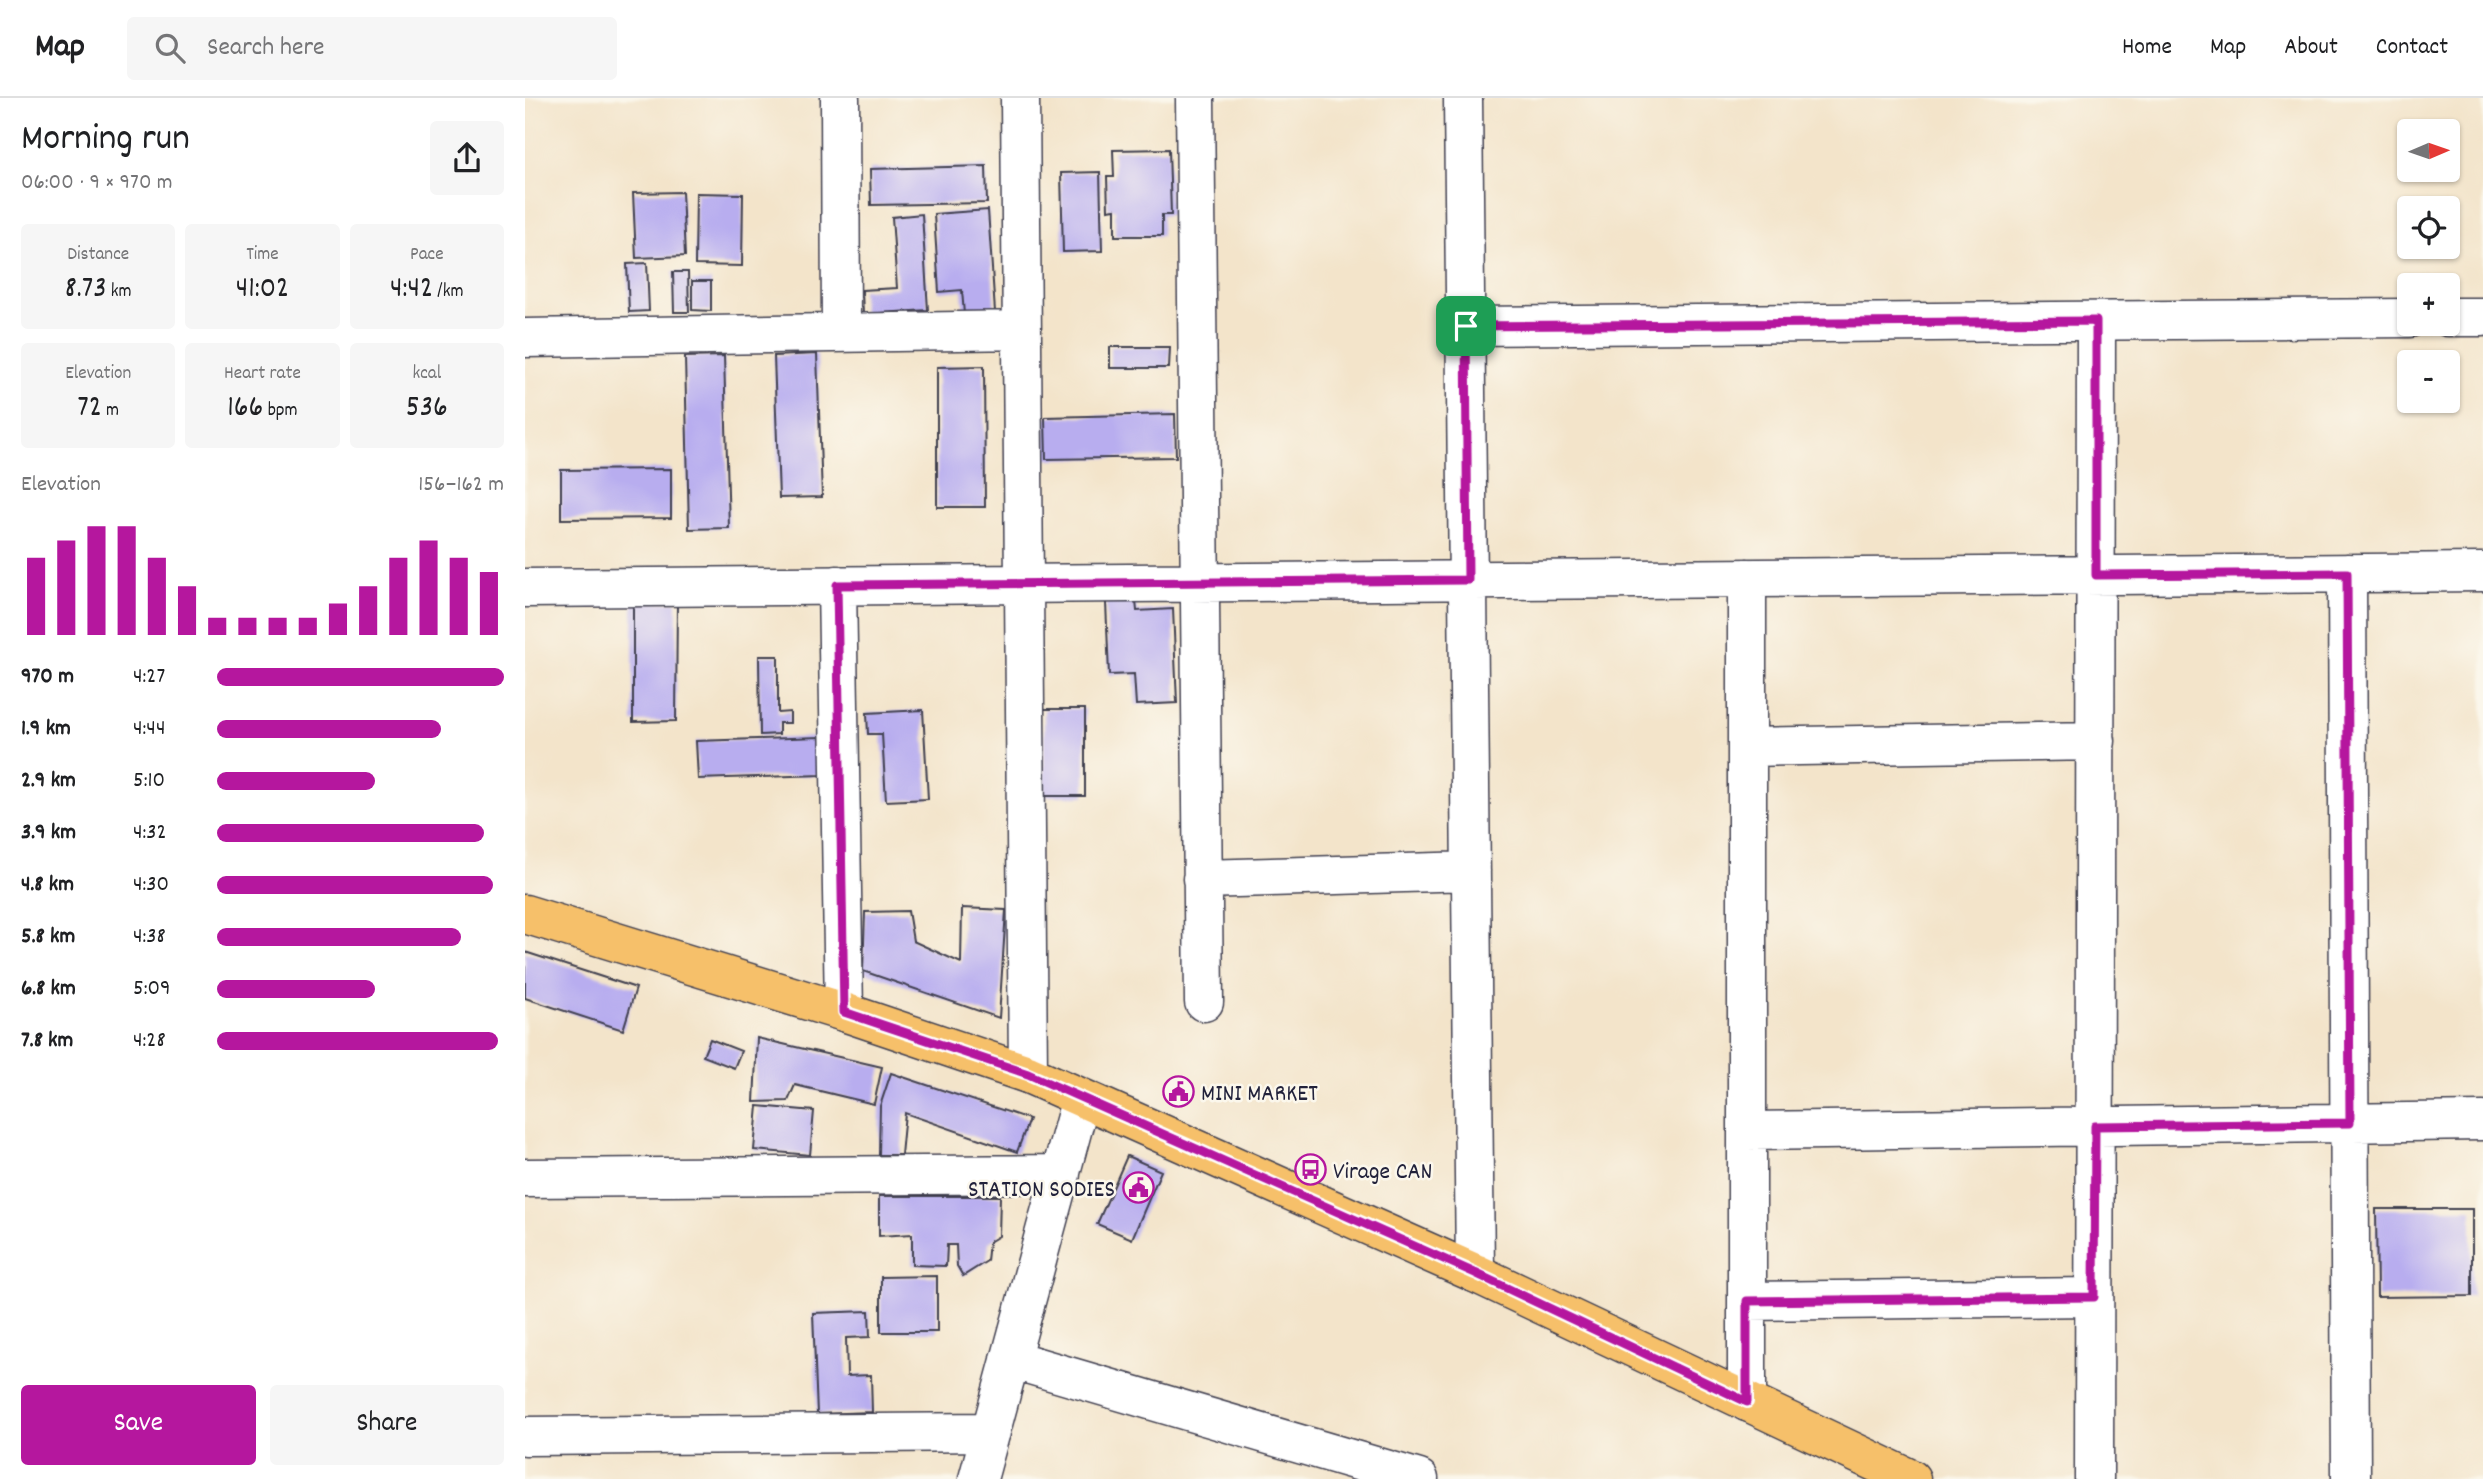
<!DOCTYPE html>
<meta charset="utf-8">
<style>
body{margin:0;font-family:Dekko,sans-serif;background:#f6f6f6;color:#202124;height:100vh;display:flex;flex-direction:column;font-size:26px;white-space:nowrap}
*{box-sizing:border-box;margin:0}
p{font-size:23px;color:#757577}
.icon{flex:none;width:38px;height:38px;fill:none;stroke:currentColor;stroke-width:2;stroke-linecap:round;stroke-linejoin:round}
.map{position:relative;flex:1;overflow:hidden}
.sheet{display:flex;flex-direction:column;background:#fff;width:525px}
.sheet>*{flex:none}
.needle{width:46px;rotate:88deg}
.fabs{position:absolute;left:1872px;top:21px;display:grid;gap:14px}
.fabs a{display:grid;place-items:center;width:63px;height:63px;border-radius:7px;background:#fff;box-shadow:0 2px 5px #0004;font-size:35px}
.pin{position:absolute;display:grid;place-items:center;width:60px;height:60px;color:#fff;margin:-30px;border-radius:14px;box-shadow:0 4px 10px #0006}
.round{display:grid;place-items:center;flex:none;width:74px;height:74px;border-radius:7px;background:#f6f6f6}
.head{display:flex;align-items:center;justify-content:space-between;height:119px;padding:0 21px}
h1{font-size:38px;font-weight:600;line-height:52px}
.figures{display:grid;grid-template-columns:repeat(3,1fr);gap:10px;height:119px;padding:7px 21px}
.figures div{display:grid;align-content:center;border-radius:7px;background:#f6f6f6;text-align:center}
.figures b{font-size:30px;font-weight:600}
.figures small{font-size:19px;font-weight:400}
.figures p{font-size:19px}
.chart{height:196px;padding:14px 21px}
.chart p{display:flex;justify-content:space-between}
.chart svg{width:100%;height:126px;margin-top:7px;stroke:#b5179e;stroke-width:6}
.button{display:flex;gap:14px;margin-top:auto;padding:14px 21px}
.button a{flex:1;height:80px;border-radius:7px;background:#b5179e;color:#fff;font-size:28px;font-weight:600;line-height:80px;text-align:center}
.button a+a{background:#f6f6f6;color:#202124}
ul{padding:0 21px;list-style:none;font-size:23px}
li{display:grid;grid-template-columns:112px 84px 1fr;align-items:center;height:52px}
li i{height:18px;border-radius:9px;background:#b5179e}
header{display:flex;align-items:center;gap:42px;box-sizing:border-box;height:98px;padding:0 35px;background:#fff;border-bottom:2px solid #e0e0e0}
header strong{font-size:33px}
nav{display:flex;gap:38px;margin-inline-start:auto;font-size:24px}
.search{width:490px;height:63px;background:#f6f6f6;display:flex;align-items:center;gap:18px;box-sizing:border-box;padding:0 24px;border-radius:7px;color:#757577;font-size:26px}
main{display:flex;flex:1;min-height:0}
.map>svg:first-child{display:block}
</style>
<header>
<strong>Map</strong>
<div class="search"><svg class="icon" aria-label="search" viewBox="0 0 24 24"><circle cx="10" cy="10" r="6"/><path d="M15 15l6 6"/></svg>Search here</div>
<nav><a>Home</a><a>Map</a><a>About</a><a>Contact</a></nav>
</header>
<main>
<section class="sheet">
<div class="head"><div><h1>Morning run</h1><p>06:00 · 9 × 970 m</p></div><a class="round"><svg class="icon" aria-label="share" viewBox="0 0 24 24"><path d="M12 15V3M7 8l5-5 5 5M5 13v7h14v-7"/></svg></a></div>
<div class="figures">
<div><p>Distance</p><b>8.73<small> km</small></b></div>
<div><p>Time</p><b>41:02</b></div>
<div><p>Pace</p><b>4:42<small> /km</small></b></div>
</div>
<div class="figures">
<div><p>Elevation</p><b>72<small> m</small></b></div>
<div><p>Heart rate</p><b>166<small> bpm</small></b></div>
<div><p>kcal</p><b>536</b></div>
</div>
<div class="chart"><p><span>Elevation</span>156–162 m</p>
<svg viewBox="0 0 160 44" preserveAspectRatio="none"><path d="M5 44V17M15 44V11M25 44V6M35 44V6M45 44V17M55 44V27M65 44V38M75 44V38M85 44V38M95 44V38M105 44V33M115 44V27M125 44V17M135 44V11M145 44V17M155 44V22"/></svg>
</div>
<ul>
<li><b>970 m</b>4:27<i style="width:100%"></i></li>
<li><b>1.9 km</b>4:44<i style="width:78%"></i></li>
<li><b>2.9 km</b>5:10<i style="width:55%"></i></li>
<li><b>3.9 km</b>4:32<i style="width:93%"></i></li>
<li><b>4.8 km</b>4:30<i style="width:96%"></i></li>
<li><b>5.8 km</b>4:38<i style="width:85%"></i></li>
<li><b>6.8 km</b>5:09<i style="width:55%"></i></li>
<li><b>7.8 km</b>4:28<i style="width:98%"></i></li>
</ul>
<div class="button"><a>Save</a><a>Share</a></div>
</section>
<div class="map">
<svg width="1958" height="1381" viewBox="0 0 1958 1381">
<rect width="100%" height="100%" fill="#fbf7ec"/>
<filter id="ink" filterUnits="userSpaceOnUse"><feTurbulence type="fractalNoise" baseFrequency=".0143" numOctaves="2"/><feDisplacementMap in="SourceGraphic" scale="14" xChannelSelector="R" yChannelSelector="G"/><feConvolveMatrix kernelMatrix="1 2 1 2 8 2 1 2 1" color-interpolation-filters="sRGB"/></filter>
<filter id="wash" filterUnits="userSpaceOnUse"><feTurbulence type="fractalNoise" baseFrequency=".00686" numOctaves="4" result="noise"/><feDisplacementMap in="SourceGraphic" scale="28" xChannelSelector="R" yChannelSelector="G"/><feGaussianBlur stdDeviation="1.57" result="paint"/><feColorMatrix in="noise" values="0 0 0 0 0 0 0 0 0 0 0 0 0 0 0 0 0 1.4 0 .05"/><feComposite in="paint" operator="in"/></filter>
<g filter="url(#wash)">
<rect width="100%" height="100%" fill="#f3e4ca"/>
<g id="blocks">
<path fill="#b8adef" d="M 644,51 L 646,117 L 637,117 L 637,138 L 590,138 L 590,111 L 583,112 L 582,79 L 589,79 L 588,52 Z
M 461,68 L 462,105 L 346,107 L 345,71 Z
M 575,74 L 577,153 L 538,154 L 536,75 Z
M 157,94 L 160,158 L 111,160 L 108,95 Z
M 171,95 L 218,96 L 217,168 L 170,167 Z
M 463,112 L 470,214 L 439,216 L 437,192 L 414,194 L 409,116 Z
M 397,116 L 403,212 L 338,216 L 337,192 L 372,190 L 367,119 Z
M 122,165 L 124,213 L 104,214 L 102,166 Z
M 148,174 L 163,174 L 164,214 L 149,214 Z
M 167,183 L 186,183 L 186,213 L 167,212 Z
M 585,249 L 645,249 L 644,270 L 585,270 Z
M 292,256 L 297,399 L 254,400 L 249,258 Z
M 199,258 L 204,430 L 164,431 L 160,259 Z
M 459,268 L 460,409 L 412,409 L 412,269 Z
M 650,316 L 651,359 L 521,361 L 520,319 Z
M 146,371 L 146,420 L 36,421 L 36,372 Z
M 611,503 L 612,513 L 648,511 L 652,605 L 611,607 L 609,576 L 584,577 L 581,504 Z
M 108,504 L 152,504 L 151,623 L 108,624 Z
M 234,558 L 253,558 L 253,615 L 265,614 L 265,625 L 254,625 L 254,636 L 235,637 Z
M 519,611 L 560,611 L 560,698 L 519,698 Z
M 398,612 L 403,701 L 361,703 L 357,636 L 343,636 L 342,615 Z
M 295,639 L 297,677 L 173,681 L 171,643 Z
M 437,810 L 481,812 L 474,920 L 338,873 L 340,814 L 383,813 L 388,843 L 436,865 Z
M 0,854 L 111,890 L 98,932 L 0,900 Z
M 232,940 L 357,969 L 349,1006 L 270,987 L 263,1003 L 229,1004 Z
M 185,941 L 216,953 L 209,970 L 178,958 Z
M 366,975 L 504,1021 L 492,1054 L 380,1015 L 376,1057 L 354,1057 L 355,1008 Z
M 233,1008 L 289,1013 L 285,1057 L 229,1052 Z
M 602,1058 L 636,1073 L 607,1141 L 572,1126 Z
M 354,1098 L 475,1098 L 474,1138 L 464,1144 L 462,1163 L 438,1178 L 432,1168 L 431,1147 L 422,1147 L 421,1168 L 387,1167 L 387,1136 L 354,1138 Z
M 1851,1111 L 1947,1111 L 1947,1198 L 1852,1199 Z
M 412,1178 L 412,1234 L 356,1234 L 356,1179 Z
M 344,1213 L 345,1239 L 321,1240 L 322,1278 L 346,1277 L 347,1314 L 292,1316 L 288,1215 Z"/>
</g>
</g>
<g filter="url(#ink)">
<use href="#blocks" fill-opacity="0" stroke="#413f50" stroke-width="2"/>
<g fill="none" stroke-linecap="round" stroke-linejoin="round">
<defs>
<path id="minor" d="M 315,0 L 316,234
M 495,0 L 503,976
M 670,0 L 679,904
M 938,0 L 950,1175
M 1923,219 L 1958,219
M 941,228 L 1885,220
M 0,240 L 497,232
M 1822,475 L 1826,1381
M 1222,480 L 1222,1304
M 312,487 L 319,914
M 0,490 L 1958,474
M 1222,649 L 1571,643
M 677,781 L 946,773
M 1222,1033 L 1958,1023
M 0,1080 L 536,1076
M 1222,1203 L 1569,1199
M 485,1261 L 894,1381
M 0,1338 L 466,1334
M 453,1381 L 556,1000
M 1569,1381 L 1571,223"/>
<path id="major" d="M 0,816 L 319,914 L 503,976 L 950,1175 L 1386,1381"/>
</defs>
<use href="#minor" stroke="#413f50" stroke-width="41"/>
<use href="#major" stroke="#413f50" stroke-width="41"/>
<use href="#minor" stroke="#fff" stroke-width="38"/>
<use href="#major" stroke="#f6c06b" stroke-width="38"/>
</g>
</g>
<g fill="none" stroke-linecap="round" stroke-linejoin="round" filter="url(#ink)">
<defs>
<path id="route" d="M 1571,223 L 1571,477 L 1822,475 L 1825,1025 L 1570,1028 L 1569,1199 L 1222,1203 L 1222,1304 L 950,1175 L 503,976 L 319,914 L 312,487 L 943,482 L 941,228 Z"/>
</defs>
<use href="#route" stroke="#fff" stroke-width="14"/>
<use href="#route" stroke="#b5179e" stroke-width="9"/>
</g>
<defs>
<symbol id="civic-ring" viewBox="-11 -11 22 22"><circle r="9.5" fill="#fbf7ec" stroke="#b5179e" stroke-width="1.5"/><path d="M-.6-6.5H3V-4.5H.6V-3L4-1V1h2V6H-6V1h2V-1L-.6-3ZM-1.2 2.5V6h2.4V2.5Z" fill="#b5179e"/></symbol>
<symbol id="bus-ring" viewBox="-11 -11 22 22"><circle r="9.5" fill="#fbf7ec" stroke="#b5179e" stroke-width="1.5"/><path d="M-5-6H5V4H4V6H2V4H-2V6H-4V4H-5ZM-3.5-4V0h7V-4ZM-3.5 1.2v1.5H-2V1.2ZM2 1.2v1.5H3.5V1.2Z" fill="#b5179e"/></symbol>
</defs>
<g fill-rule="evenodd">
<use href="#civic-ring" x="636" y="976" width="35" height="35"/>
<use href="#bus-ring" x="768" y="1054" width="35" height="35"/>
<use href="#civic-ring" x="596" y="1072" width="35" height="35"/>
</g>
<g text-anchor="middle" stroke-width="5" stroke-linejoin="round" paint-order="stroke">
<g font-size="24" fill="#22223b" stroke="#fbf7ec" text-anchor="start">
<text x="676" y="1002">MINI MARKET</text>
<text x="808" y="1080">Virage CAN</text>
<text x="590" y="1098" text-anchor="end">STATION SODIES</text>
</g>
</g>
</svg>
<div class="fabs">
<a><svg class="needle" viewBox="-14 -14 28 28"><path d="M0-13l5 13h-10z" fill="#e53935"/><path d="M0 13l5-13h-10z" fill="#757577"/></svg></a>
<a><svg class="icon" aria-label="locate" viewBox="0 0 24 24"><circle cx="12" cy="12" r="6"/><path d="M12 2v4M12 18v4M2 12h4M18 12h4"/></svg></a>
<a>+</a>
<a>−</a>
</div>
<div class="pin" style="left:941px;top:228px;background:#1e9e55"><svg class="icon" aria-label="arrive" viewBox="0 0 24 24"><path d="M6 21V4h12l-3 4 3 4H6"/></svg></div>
</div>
</main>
